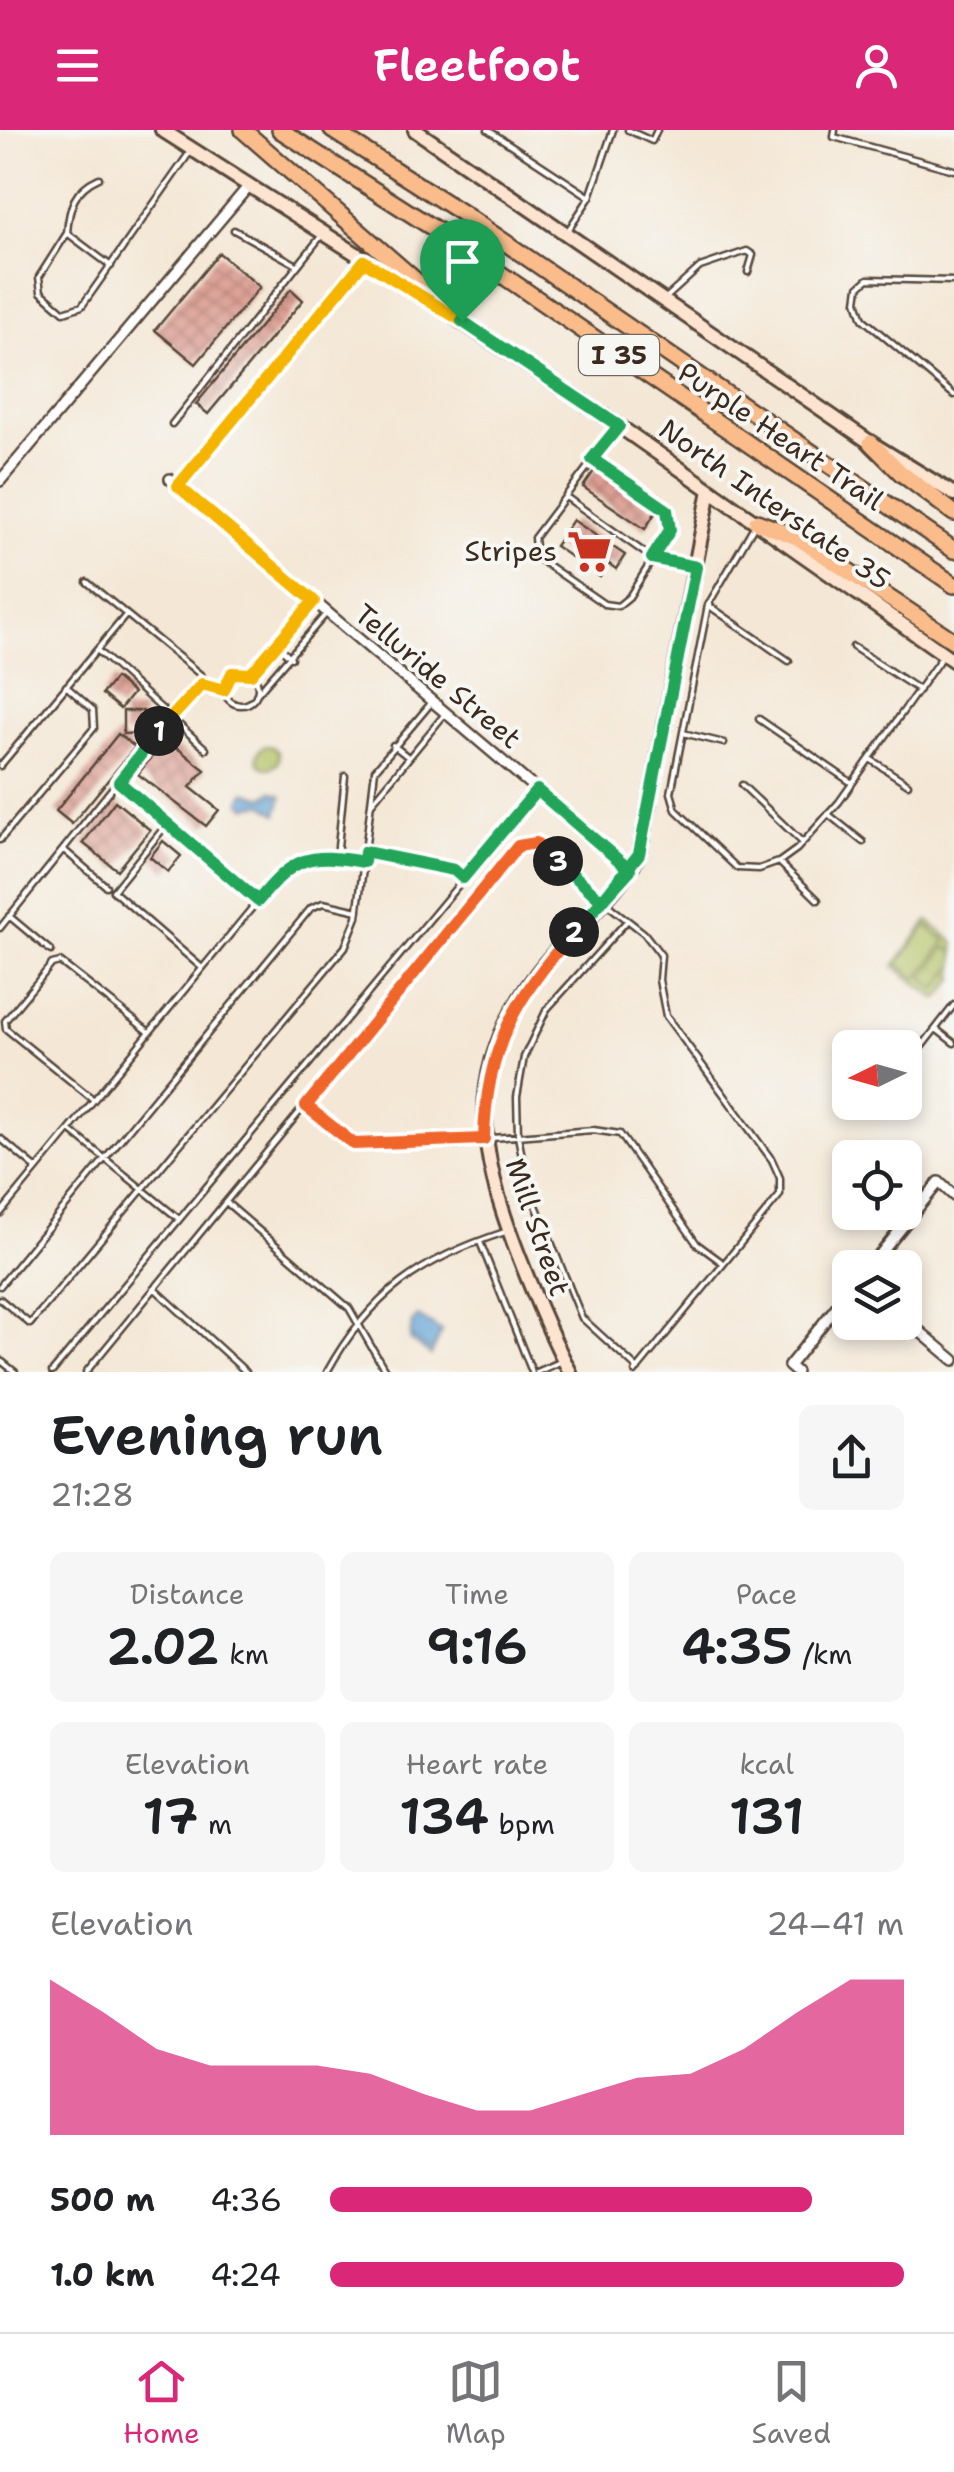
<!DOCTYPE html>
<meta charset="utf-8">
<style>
body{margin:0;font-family:"Shantell Sans",sans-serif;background:#f6f6f6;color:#202124;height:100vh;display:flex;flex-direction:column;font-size:38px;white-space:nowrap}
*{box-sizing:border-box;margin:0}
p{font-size:32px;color:#757577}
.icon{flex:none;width:55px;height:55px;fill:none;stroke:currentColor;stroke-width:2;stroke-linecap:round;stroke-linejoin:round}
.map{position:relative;height:1242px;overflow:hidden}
.panel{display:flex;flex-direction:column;background:#fff;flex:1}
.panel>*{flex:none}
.needle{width:65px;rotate:265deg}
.controls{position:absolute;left:832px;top:900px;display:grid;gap:20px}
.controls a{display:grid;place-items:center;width:90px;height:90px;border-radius:15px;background:#fff;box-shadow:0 5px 15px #0003;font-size:50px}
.pin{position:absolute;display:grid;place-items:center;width:85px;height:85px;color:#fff;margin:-102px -42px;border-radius:50% 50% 50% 0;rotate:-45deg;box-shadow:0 0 10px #0007}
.pin .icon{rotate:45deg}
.km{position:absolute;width:50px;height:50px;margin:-25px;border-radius:50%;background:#222;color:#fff;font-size:28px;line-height:50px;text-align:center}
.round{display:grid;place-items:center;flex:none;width:105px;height:105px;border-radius:15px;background:#f6f6f6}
.overview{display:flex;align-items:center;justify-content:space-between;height:170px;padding:0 50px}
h1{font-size:55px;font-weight:600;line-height:75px}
.figures{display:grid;grid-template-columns:repeat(3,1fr);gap:15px;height:170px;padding:10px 50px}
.figures div{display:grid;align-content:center;border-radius:15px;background:#f6f6f6;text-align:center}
.figures b{font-size:50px;font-weight:600}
.figures small{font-size:28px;font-weight:400}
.figures p{font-size:28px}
.chart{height:280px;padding:20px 50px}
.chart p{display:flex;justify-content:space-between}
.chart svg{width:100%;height:180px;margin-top:10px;fill:#db2777;opacity:.7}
ul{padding:0 50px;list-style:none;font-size:32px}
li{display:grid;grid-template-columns:160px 120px 1fr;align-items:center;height:75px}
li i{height:25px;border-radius:12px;background:#db2777}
header{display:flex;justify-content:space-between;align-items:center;height:130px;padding:0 50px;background:#db2777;color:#fff;font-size:45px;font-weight:600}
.tab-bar{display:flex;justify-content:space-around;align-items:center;height:140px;border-top:2px solid #e0e0e0;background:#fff;font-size:28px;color:#757577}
.tab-bar a{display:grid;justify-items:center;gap:5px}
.tab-bar .current{color:#db2777}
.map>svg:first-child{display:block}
</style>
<header><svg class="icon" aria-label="menu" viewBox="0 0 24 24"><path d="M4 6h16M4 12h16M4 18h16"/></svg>Fleetfoot<svg class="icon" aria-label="person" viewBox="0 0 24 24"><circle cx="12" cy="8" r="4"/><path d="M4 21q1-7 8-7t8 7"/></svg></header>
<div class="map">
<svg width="954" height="1242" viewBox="0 0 954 1242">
<defs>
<pattern id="park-crowns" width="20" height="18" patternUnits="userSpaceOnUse" patternTransform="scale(2.5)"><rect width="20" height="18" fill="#b2c264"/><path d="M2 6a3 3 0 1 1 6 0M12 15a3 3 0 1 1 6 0" fill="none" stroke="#929e52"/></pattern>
<pattern id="water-waves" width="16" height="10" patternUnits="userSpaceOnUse" patternTransform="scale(2.5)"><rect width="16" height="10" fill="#64a2d5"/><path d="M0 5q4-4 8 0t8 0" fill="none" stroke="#5484ac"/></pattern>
<pattern id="building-cross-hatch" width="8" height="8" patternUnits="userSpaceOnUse" patternTransform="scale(2.5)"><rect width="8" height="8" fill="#dd9e93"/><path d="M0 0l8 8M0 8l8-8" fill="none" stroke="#b48177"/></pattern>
</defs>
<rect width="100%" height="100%" fill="#f6f6f2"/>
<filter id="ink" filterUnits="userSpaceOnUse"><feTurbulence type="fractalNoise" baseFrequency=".01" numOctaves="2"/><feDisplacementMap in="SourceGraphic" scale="20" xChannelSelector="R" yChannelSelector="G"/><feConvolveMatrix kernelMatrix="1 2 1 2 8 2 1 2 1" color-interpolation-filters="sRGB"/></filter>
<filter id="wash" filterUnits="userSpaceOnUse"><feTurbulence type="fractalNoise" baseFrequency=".0048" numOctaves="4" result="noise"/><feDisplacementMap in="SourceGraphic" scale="40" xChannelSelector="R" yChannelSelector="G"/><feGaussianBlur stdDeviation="2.25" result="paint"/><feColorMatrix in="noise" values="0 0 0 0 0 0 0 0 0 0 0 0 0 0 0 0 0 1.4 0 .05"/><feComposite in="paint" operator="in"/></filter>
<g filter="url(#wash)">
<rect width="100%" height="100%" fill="#f4e7d5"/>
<path fill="url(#park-crowns)" stroke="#767641" stroke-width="2.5" d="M 928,791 L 954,812 L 954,849 L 938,870 L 894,836 Z"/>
<path fill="#b2c264" stroke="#767641" stroke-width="2.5" d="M257 627a11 11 0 1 1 22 0a11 11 0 1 1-22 0Z
M 926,796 L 946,811 L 917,849 L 898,834 Z
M 946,817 L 954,823 L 954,836 L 937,859 L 923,848 Z"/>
<path fill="url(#water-waves)" stroke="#50667a" stroke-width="2.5" d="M 272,661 L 282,666 L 277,684 L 262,674 L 246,677 L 241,672 L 245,662 L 264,668 Z
M 418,1186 L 442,1201 L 431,1225 L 410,1210 L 412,1192 Z"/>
<g id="blocks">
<path fill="url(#building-cross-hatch)" d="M 219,123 L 260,157 L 196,234 L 155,200 Z
M 291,159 L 303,170 L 208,284 L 196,274 Z
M 596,338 L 657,380 L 645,399 L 583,357 Z
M 573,390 L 625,425 L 616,439 L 609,434 L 600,447 L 555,416 Z
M 115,548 L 133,563 L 120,579 L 102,564 Z
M 123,581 L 143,581 L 143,603 L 123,604 Z
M 118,604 L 135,617 L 72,694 L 56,681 Z
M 166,609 L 205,640 L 190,657 L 219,680 L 206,696 L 138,644 Z
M 115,671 L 150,700 L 117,740 L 83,713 Z
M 163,711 L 181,726 L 168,742 L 150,727 Z"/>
</g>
</g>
<g filter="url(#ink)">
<use href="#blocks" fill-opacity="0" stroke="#574639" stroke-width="2.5"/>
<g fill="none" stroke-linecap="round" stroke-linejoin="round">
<defs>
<path id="lane" d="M 488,0 L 590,67 L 567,102
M 628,0 L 652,11 L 657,0
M 835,0 L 834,7 L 954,40
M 590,67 L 613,0
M 234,100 L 297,135
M 67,103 C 69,77 74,59 99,48
M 111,136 L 67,103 L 39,147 L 41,162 L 64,182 L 82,176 L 190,22
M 954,151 L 868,149 L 859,157 L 857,171 L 863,189 L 954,265
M 667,167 L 700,137 L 747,121 L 753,125 L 748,142
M 172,294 L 322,105
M 592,329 L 667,380 L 671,400 L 629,467 L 618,476 L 604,474 L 536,427 L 534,408 L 618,297
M 566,367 L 652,428 L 691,436
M 754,396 L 708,475 L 671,663 L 676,680 L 737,738 L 759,739 L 779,732 L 797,719 L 839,672 L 941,528
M 87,452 L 202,546 L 203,554
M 708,475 L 789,531
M 278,515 L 291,528
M 853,517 L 919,560
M 98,521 L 206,619
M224 558a17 17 0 1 1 34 0a17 17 0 1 1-34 0Z
M 252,543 L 314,471
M 203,554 L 222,560
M 256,565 L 325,485
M 759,589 L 852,653
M 683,603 L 724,613
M 393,615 L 408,627
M 870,629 L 908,654
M 0,636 L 126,485
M 119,651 L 258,771
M 742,655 L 802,712
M 371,674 L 444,585
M 828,684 L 863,712
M 167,694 L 113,761 L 202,838
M 0,710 L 94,598 L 93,580 L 66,556
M 64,720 L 106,756
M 365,722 L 454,740 L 463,748
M 337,727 L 345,646
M 779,732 L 818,770
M 608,775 L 644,803 L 661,825 L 659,850 L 666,886 L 772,1030 L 780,1048 L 780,1065 L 635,1242
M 9,786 L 51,821
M 626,792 L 547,879 L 524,927 L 517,967 L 518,1006 L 527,1053 L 582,1188 L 638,1239
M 0,798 L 170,586 L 203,554
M 936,899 L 954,913
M 905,938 L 954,875
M 94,970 L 6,899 L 5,891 L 52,834 L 60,832 L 148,901
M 306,975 L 354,1013 L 482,1009
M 71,1001 L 179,1089
M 0,1008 L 37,1039
M 492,1008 L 593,1000 L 620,1004 L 697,1114 L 723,1133
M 227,1073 L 349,1178 L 386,1242
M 0,1084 L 275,750 L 310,726 L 364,732
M 480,1112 L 532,1242
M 0,1156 L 311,778 L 323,773 L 358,781
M 154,1158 L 246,1242
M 0,1169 L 30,1194 L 345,817 L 357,787 L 375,640 L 432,572
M 0,1230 L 15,1242
M 52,1242 L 536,662
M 86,1242 L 518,716 L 531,712 L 541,716 L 601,769
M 327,1242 C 370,1164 421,1129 505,1102
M 537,1242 L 560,1232"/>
<path id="street" d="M 170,349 L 630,739
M 0,351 L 247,58
M 178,356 L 364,131
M 869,1138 L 939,1052 L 954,1066
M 905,1189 L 954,1230
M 796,1242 L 789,1236 L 850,1160"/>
<path id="secondary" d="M 162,0 L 438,176
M 415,0 L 871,313 L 954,364
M 455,187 L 619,296 L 954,531
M 570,1242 C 550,1204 534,1165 518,1124 C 478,1020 464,941 536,845 C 567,802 614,771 639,724 L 710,360"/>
<path id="highway" d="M 243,0 L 462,191
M 280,0 L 441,103 L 954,455
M 332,0 L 465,85 L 954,420
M 871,313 L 901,343 L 954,383
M 757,392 L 797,407 L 954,511"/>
</defs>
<use href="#lane" stroke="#574639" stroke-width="9"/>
<use href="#street" stroke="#574639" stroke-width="14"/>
<use href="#secondary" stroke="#574639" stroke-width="18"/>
<use href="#highway" stroke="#574639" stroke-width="20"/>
<use href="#lane" stroke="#fff" stroke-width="4"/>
<use href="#street" stroke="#fff" stroke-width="9"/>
<use href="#secondary" stroke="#fde4d1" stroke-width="12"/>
<use href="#highway" stroke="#fabc8b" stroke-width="15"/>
</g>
</g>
<g fill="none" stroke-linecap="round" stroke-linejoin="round" filter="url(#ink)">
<defs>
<path id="split-1" d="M 159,601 L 202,554 L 224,560 L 232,543 L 251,544 L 314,471 L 178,356 L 364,131 L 462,191"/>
<path id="split-2" d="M 159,601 L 119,652 L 258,771 C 294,727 308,722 364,732 L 365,722 L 454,740 L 463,748 L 537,660 L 630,740 L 574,802"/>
<path id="split-3" d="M 558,731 L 536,713 L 518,716 L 306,976 L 354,1014 L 484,1009 C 486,919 515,867 574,802"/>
<path id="split-4" d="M 462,191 L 619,296 L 592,329 L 667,380 L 670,400 L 652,428 L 696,437 L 639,724 L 602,771 L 558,731"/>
</defs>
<use href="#split-1" stroke="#fff" stroke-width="20"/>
<use href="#split-2" stroke="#fff" stroke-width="20"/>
<use href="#split-3" stroke="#fff" stroke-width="20"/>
<use href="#split-4" stroke="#fff" stroke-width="20"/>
<use href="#split-1" stroke="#f5b400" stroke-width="12"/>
<use href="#split-2" stroke="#22a559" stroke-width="12"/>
<use href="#split-3" stroke="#f0652b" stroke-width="12"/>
<use href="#split-4" stroke="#22a559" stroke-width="12"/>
</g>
<defs>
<symbol id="supermarket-bare" viewBox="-9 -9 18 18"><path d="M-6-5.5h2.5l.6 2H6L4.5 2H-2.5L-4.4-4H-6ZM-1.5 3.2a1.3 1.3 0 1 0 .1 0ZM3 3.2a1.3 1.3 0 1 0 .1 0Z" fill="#c8321e" stroke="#f6f6f2" stroke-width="2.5" paint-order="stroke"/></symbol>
</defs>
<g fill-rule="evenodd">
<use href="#supermarket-bare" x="558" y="390" width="63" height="63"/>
</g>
<g text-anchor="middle" stroke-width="8" stroke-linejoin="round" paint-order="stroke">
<rect fill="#f6f6f2" stroke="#73675e" stroke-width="2.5" x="579" y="205" width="80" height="40" rx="8"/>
<g font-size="25" font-weight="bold" fill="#3b2a1e">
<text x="619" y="234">I 35</text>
</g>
<g font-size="28" fill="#3b2a1e" stroke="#f6f6f2">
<text transform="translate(781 306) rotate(34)" y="10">Purple Heart Trail</text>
<text transform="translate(775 374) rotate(35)" y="10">North Interstate 35</text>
<text transform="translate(438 546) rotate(40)" y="10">Telluride Street</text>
<text transform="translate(538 1097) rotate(71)" y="10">Mill Street</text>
</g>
<g font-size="28" fill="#3b2a1e" stroke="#f6f6f2" text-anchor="end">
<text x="557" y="431">Stripes</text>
</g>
</g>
</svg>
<div class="controls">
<a><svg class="needle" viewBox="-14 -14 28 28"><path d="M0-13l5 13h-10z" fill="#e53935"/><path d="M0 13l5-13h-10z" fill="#757577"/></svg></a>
<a><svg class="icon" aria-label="locate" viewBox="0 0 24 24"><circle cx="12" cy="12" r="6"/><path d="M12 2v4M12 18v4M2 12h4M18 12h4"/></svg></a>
<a><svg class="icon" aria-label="layers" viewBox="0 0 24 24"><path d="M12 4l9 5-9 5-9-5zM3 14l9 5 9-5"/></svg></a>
</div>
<div class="pin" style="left:462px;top:191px;background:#1e9e55"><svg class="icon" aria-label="arrive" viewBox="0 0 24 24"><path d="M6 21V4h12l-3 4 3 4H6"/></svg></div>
<b class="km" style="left:159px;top:601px">1</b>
<b class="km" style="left:574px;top:802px">2</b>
<b class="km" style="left:558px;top:731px">3</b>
</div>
<section class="panel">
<div class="overview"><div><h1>Evening run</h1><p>21:28</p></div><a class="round"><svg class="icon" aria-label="share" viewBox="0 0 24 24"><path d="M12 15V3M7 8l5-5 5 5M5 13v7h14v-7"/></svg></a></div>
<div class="figures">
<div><p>Distance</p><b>2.02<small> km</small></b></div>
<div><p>Time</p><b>9:16</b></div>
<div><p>Pace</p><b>4:35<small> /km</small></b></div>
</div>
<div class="figures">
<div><p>Elevation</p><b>17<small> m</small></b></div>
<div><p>Heart rate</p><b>134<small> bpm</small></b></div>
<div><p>kcal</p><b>131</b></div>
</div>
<div class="chart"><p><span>Elevation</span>24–41 m</p>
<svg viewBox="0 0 160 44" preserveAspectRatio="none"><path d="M0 44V6L10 14L20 23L30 27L40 27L50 27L60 29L70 34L80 38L90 38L100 34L110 30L120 29L130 23L140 14L150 6L160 6V44z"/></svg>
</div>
<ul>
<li><b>500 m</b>4:36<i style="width:84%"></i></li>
<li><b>1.0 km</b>4:24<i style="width:100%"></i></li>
</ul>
</section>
<nav class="tab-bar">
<a class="current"><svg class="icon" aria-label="home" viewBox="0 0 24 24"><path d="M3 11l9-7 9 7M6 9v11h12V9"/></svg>Home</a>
<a><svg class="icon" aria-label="map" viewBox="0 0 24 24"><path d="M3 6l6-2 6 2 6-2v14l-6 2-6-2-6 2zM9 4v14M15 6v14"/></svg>Map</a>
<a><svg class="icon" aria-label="saved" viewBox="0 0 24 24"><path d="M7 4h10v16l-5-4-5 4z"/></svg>Saved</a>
</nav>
